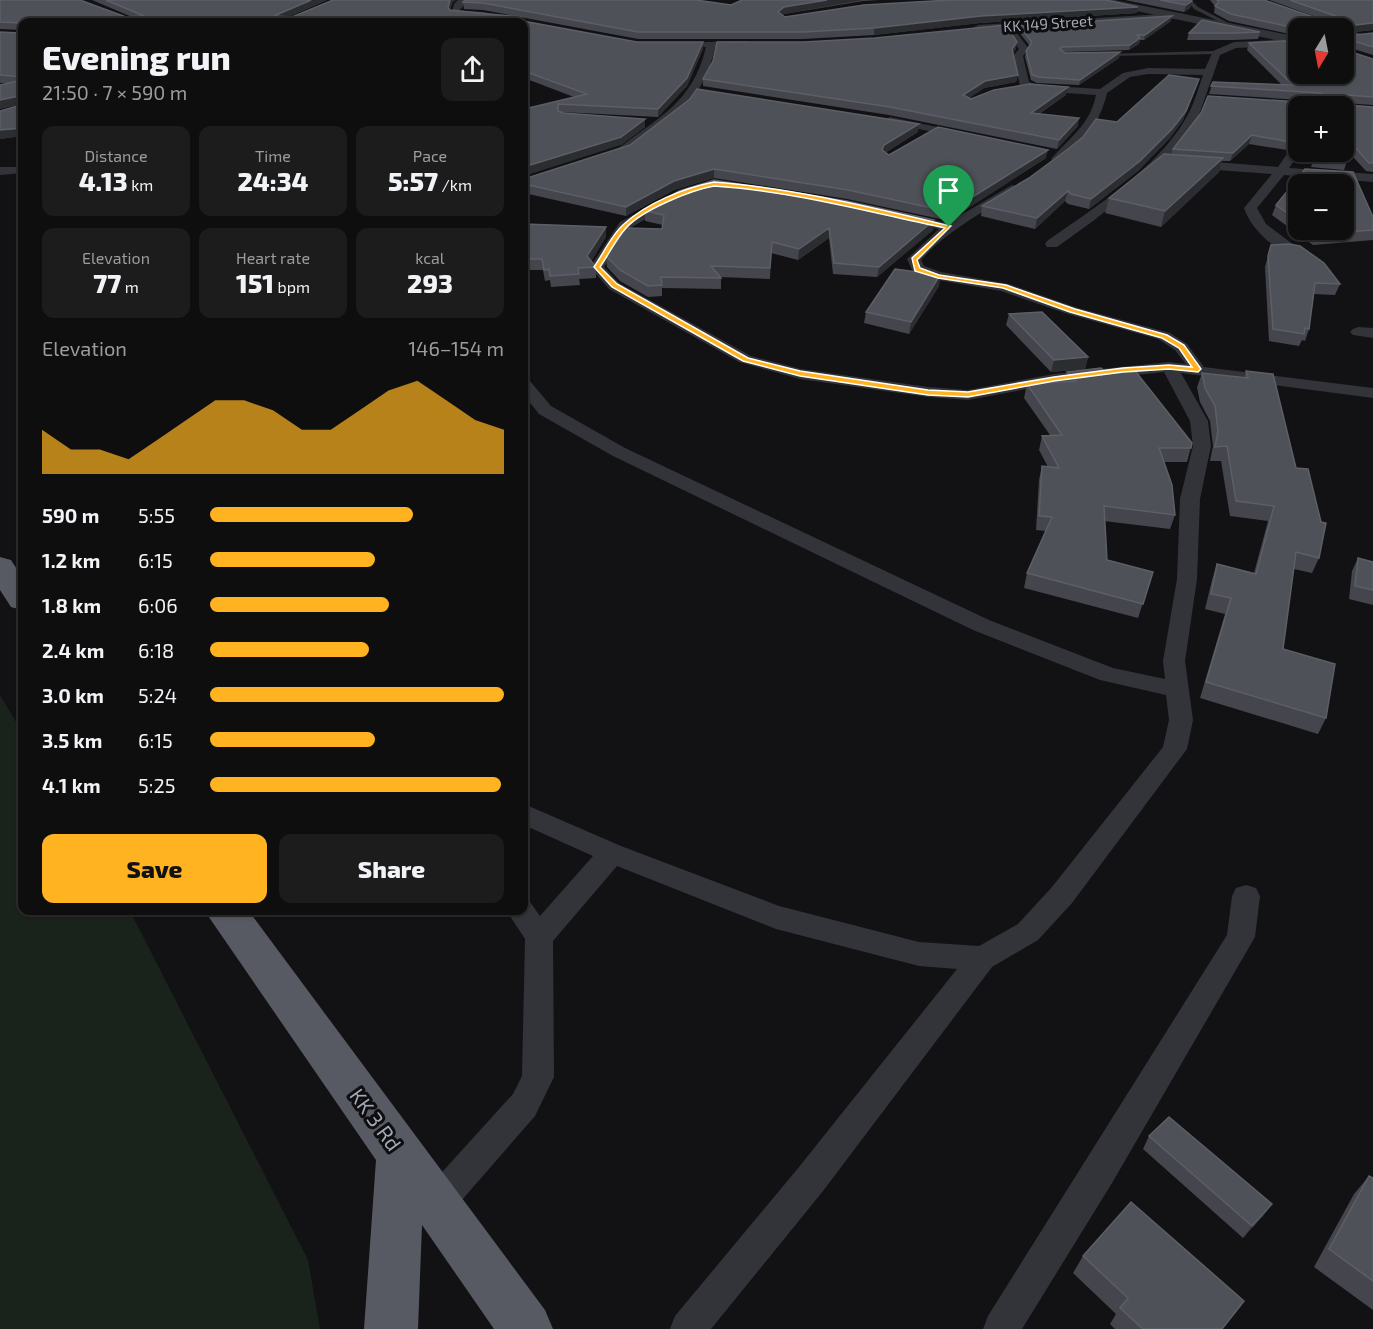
<!DOCTYPE html>
<meta charset="utf-8">
<style>
body{margin:0;font-family:"Exo 2",sans-serif;background:#1c1c1d;color:#f1f3f6;height:100vh;display:flex;flex-direction:column;font-size:22px;white-space:nowrap}
*{box-sizing:border-box;margin:0}
p{font-size:20px;color:#9b9c9e}
.icon{flex:none;width:33px;height:33px;fill:none;stroke:currentColor;stroke-width:2;stroke-linecap:round;stroke-linejoin:round}
.map{position:relative;flex:1;overflow:hidden}
.panel{position:absolute;left:18px;top:18px;width:510px;height:897px;display:flex;flex-direction:column;background:#0e0e0f;border-radius:12px;box-shadow:0 2px 4px #0004,0 0 0 2px #2e2e2f}
.panel>*{flex:none}
.needle{width:39px;rotate:190deg}
.tools{position:absolute;left:1288px;top:18px;display:grid;gap:12px}
.tools a{display:grid;place-items:center;width:66px;height:66px;border-radius:12px;background:#0e0e0f;box-shadow:0 2px 4px #0004,0 0 0 2px #2e2e2f;font-size:30px}
.pin{position:absolute;display:grid;place-items:center;width:51px;height:51px;color:#fff;margin:-62px -26px;border-radius:50% 50% 50% 0;rotate:-45deg;box-shadow:0 0 6px #0007}
.pin .icon{rotate:45deg}
.round{display:grid;place-items:center;flex:none;width:63px;height:63px;border-radius:12px;background:#1c1c1d}
.summary{display:flex;align-items:center;justify-content:space-between;height:102px;padding:0 24px}
h1{font-size:33px;font-weight:800;line-height:45px}
.figures{display:grid;grid-template-columns:repeat(3,1fr);gap:9px;height:102px;padding:6px 24px}
.figures div{display:grid;align-content:center;border-radius:12px;background:#1c1c1d;text-align:center}
.figures b{font-size:26px;font-weight:800}
.figures small{font-size:16px;font-weight:400}
.figures p{font-size:16px}
.chart{height:168px;padding:12px 24px}
.chart p{display:flex;justify-content:space-between}
.chart svg{width:100%;height:108px;margin-top:6px;fill:#ffb320;opacity:.7}
.button{display:flex;gap:12px;margin-top:auto;padding:12px 24px}
.button a{flex:1;height:69px;border-radius:12px;background:#ffb320;color:#111;font-size:24px;font-weight:800;line-height:69px;text-align:center}
.button a+a{background:#1c1c1d;color:#f1f3f6}
ul{padding:0 24px;list-style:none;font-size:20px}
li{display:grid;grid-template-columns:96px 72px 1fr;align-items:center;height:45px}
li i{height:15px;border-radius:8px;background:#ffb320}
.map>svg:first-child{display:block}
</style>
<div class="map">
<svg width="1373" height="1329" viewBox="0 0 1373 1329">
<rect width="100%" height="100%" fill="#121214"/>
<path fill="#1a231b" d="M 0,695 L 22,732 L 22,910 L 130,911 L 308,1260 L 320,1329 L 0,1329 Z"/>
<g fill="none" stroke-linecap="round" stroke-linejoin="round">
<path fill="#33343a" fill-rule="evenodd" d="M 1187,0 L 1191,0 L 1198,7 L 1236,27 L 1232,28 L 1194,9 Z
M 1216,51 L 1218,54 L 1104,56 L 1101,54 Z"/>
<path fill="#33343a" fill-rule="evenodd" d="M 458,0 L 468,0 L 459,11 L 483,12 L 526,22 L 524,24 L 451,15 L 454,4 Z
M 1180,13 L 1183,14 L 1183,18 L 1014,29 L 1029,49 L 1023,56 L 1029,82 L 1037,85 L 1100,89 L 1123,73 L 1148,68 L 1205,69 L 1213,51 L 1234,42 L 1299,39 L 1299,45 L 1236,48 L 1220,55 L 1199,115 L 1183,139 L 1169,156 L 1132,190 L 1093,221 L 1057,247 L 1047,247 L 1045,244 L 1047,241 C 1094,208 1157,169 1186,118 C 1194,105 1198,89 1203,75 L 1148,74 L 1130,77 L 1107,93 C 1102,117 1081,155 1057,163 L 1051,159 C 1070,137 1090,125 1096,95 L 1036,91 L 1020,86 L 1013,56 L 1019,49 L 1006,29 L 978,31 L 973,28 L 978,25 Z
M 1343,28 C 1349,29 1355,32 1361,34 L 1363,36 L 1358,39 L 1344,34 Z
M 747,41 L 752,44 L 750,46 L 715,47 C 703,104 670,120 627,152 L 619,152 L 619,148 C 660,116 693,102 706,47 L 672,48 L 669,47 L 669,43 Z
M 890,117 L 961,132 L 967,135 L 961,138 L 886,122 L 884,120 Z
M 1299,141 L 1300,152 L 1289,168 L 1373,174 L 1373,182 L 1284,175 L 1257,208 L 1266,224 L 1298,248 L 1300,251 L 1298,254 L 1293,255 C 1273,250 1250,227 1244,208 L 1272,174 L 1190,168 L 1184,164 L 1190,160 L 1278,167 L 1295,142 Z
M 0,167 L 22,167 L 22,173 L 0,175 Z
M 1012,185 L 1016,186 L 1018,189 L 1016,192 C 983,212 948,230 921,260 L 924,266 L 941,272 L 1009,284 L 1078,308 L 1170,333 L 1187,344 L 1204,367 L 1373,388 L 1373,398 L 1181,373 L 1208,421 L 1211,446 L 1200,499 L 1197,579 L 1185,661 L 1193,720 L 1187,749 L 1072,903 L 1038,940 L 992,967 L 823,1191 L 711,1329 L 670,1329 L 675,1316 L 799,1167 L 957,969 L 919,966 L 776,929 L 617,866 L 553,941 L 554,1077 L 535,1116 L 448,1216 L 436,1221 L 424,1216 L 419,1204 L 424,1192 L 513,1094 L 522,1076 L 525,939 L 506,910 L 524,910 L 524,900 L 530,902 L 540,916 L 593,856 L 524,825 L 524,804 L 621,846 L 779,906 L 919,942 L 979,946 L 1018,924 L 1052,887 L 1163,747 L 1169,720 L 1166,695 L 1100,680 L 973,630 L 613,456 L 539,414 L 524,395 L 524,380 L 530,381 L 551,406 L 625,448 L 989,620 L 1113,668 L 1165,679 L 1163,661 L 1177,579 L 1180,499 L 1193,446 L 1190,421 L 1164,372 L 1054,384 L 968,400 L 928,397 L 800,379 L 739,362 L 609,289 L 590,267 L 620,222 L 673,194 L 679,198 L 677,201 L 630,228 L 604,267 L 619,283 L 751,356 L 801,369 L 928,387 L 968,390 L 1054,374 L 1169,362 L 1186,364 L 1175,350 L 1158,339 L 1068,314 L 1001,291 L 938,280 L 913,272 L 907,259 L 939,229 L 899,220 L 897,217 L 899,214 L 904,213 L 947,223 Z
M 1358,327 L 1373,328 L 1373,338 L 1353,335 L 1350,332 L 1353,329 Z
M 1246,885 L 1256,888 L 1260,896 L 1255,937 L 1112,1183 L 1022,1329 L 983,1329 L 988,1316 L 1227,935 L 1232,896 L 1236,888 Z"/>
<path fill="#33343a" fill-rule="evenodd" d="M 1093,0 L 1114,0 L 1299,37 L 1299,45 L 1098,3 Z"/>
<path fill="#575a62" fill-rule="evenodd" d="M 0,557 L 11,560 L 22,577 L 22,610 L 11,607 L 0,590 Z
M 204,910 L 248,910 L 545,1310 L 553,1329 L 494,1329 L 422,1225 L 418,1329 L 364,1329 L 376,1160 Z"/>
</g>
<path fill="#45464d" fill-rule="evenodd" d="M 0,0 L 126,17 L 132,17 L 92,0 L 327,0 L 288,17 L 292,17 L 452,3 L 450,10 L 523,21 L 637,42 L 703,42 L 703,49 L 687,86 L 658,117 L 561,112 L 645,127 L 621,145 L 524,109 L 574,97 L 524,78 L 524,22 L 22,22 L 22,136 L 0,139 L 0,111 L 21,105 L 21,104 L 0,109 L 8,83 L 0,83 L 0,32 L 19,33 L 22,30 L 0,29 Z
M 742,0 L 879,0 L 863,1 L 784,14 L 782,15 L 785,17 L 1138,7 L 1137,13 L 980,23 L 874,35 L 803,39 L 638,39 L 483,10 L 464,9 L 463,2 L 731,5 Z
M 1125,0 L 1191,0 L 1192,1 L 1190,8 L 1184,12 Z
M 1210,0 L 1264,0 L 1331,23 L 1333,23 L 1269,0 L 1373,0 L 1373,30 L 1346,33 L 1347,36 L 1373,33 L 1373,55 L 1344,46 L 1345,50 L 1373,59 L 1373,105 L 1344,103 L 1347,105 L 1373,107 L 1373,172 L 1366,171 L 1344,147 L 1344,106 L 1299,106 L 1299,139 L 1293,141 L 1287,150 L 1249,144 L 1230,161 L 1222,161 L 1219,172 L 1161,227 L 1105,213 L 1109,198 L 1171,154 L 1173,149 L 1301,102 L 1317,101 L 1209,94 L 1213,82 L 1282,85 L 1247,50 L 1249,43 L 1299,40 L 1344,28 L 1299,28 L 1299,36 L 1229,21 L 1214,13 L 1215,6 Z
M 1171,21 L 1144,40 L 1140,40 L 1139,44 L 1129,50 L 1063,52 L 1065,53 L 1120,52 L 1119,58 L 1079,85 L 1037,83 L 1031,80 L 1025,57 L 1026,51 L 1030,46 L 1018,31 L 1019,26 Z
M 1260,32 L 1258,39 L 1233,40 L 1187,40 L 1189,33 Z
M 1016,49 L 1013,53 L 1018,75 L 1016,82 L 984,88 L 969,98 L 971,99 L 1066,95 L 1039,114 L 1078,126 L 1057,149 L 889,115 L 703,86 L 703,79 Z
M 1199,79 L 1196,88 L 1183,120 L 1170,138 L 1138,171 L 1089,209 L 1068,204 L 1065,201 L 1035,229 L 981,216 L 982,206 L 1029,178 L 1117,122 Z
M 918,132 L 885,153 L 889,155 L 1046,158 L 962,212 L 955,211 L 945,220 L 847,199 L 714,178 L 674,190 L 626,216 L 524,193 L 524,179 Z
M 1302,152 L 1342,152 L 1347,161 L 1344,170 L 1311,167 L 1314,159 L 1317,155 L 1302,153 Z
M 1305,169 L 1353,172 L 1373,217 L 1373,240 L 1313,245 L 1272,215 L 1276,205 ZM 1299,184 L 1344,184 L 1344,230 L 1299,230 Z
M 645,211 L 933,230 L 877,277 L 833,274 L 829,238 L 798,260 L 771,253 L 770,279 L 720,277 L 721,278 L 721,289 L 662,288 L 662,296 L 648,297 L 620,281 L 607,267 L 606,256 L 662,229 L 663,225 L 645,221 Z
M 524,224 L 606,227 L 606,237 L 591,261 L 596,267 L 596,278 L 579,279 L 580,285 L 551,287 L 550,280 L 545,281 L 543,270 L 524,270 Z
M 1271,245 L 1340,284 L 1335,295 L 1314,294 L 1309,329 L 1305,341 L 1302,340 L 1299,346 L 1269,341 L 1265,267 Z
M 940,275 L 939,286 L 909,334 L 864,323 L 866,312 Z
M 1009,314 L 1088,357 L 1085,369 L 1051,372 L 1006,325 Z
M 1246,371 L 1296,468 L 1319,558 L 1312,573 L 1294,569 L 1283,649 L 1326,718 L 1318,734 L 1200,698 L 1225,614 L 1205,609 L 1212,580 L 1217,564 L 1254,573 L 1268,521 L 1230,516 L 1221,461 L 1210,461 L 1213,446 L 1210,421 L 1200,402 L 1197,387 L 1202,373 L 1244,378 Z
M 1067,372 L 1107,373 L 1192,443 L 1187,462 L 1164,462 L 1175,515 L 1170,529 L 1104,521 L 1107,560 L 1153,572 L 1138,618 L 1024,588 L 1027,573 L 1046,531 L 1036,530 L 1039,480 L 1042,466 L 1048,467 L 1039,450 L 1042,436 L 1050,435 L 1024,398 L 1027,384 L 1065,382 Z
M 1358,558 L 1373,562 L 1373,605 L 1349,599 L 1352,571 Z
M 1149,1136 L 1272,1204 L 1263,1216 L 1243,1238 L 1143,1149 Z
M 1369,1176 L 1373,1178 L 1373,1310 L 1314,1267 L 1354,1194 Z
M 1083,1256 L 1222,1329 L 1115,1329 L 1110,1324 L 1116,1314 L 1073,1273 Z"/>
<path fill="#2c2d31" d="M 311,0 L 327,0 L 276,22 L 274,16 Z
M 450,0 L 456,0 L 452,3 L 449,14 L 448,8 Z
M 827,0 L 863,0 L 784,14 L 778,19 L 778,12 L 784,7 Z
M 1192,1 L 1190,8 L 1184,12 L 1186,5 Z
M 1138,7 L 1137,13 L 980,23 L 874,35 L 874,28 L 981,16 Z
M 1172,16 L 1171,21 L 1144,40 L 1145,35 Z
M 1373,23 L 1373,30 L 1344,33 L 1344,28 L 1346,26 Z
M 1140,38 L 1139,44 L 1129,50 L 1130,45 Z
M 703,42 L 703,49 L 687,86 L 658,117 L 658,109 Z
M 1017,42 L 1016,49 L 1011,56 L 1012,49 Z
M 1120,52 L 1119,58 L 1079,85 L 1080,80 Z
M 1018,75 L 1016,82 L 984,88 L 962,103 L 963,95 L 985,81 Z
M 1199,79 L 1196,88 L 1183,120 L 1170,138 L 1138,171 L 1089,209 L 1091,199 Z
M 1068,87 L 1066,95 L 1029,120 L 1031,113 Z
M 1347,95 L 1344,103 L 1340,98 Z
M 19,96 L 21,104 L 0,109 L 0,100 Z
M 1079,118 L 1078,126 L 1057,149 L 1059,140 Z
M 645,119 L 645,127 L 621,145 L 524,176 L 524,167 Z
M 919,124 L 918,132 L 883,154 L 882,150 L 884,145 Z
M 22,128 L 22,136 L 0,139 L 0,130 Z
M 1299,131 L 1298,139 L 1293,141 L 1287,150 L 1290,142 L 1296,132 Z
M 1252,135 L 1249,144 L 1230,161 L 1233,153 Z
M 1048,150 L 1046,158 L 962,212 L 963,203 Z
M 1223,158 L 1219,172 L 1161,227 L 1165,211 Z
M 714,169 L 714,178 L 674,190 L 626,216 L 626,207 L 674,181 Z
M 1068,191 L 1065,201 L 1035,229 L 1037,218 Z
M 956,202 L 955,211 L 945,220 L 946,211 Z
M 934,220 L 933,230 L 877,277 L 879,267 Z
M 606,227 L 606,237 L 588,267 L 587,256 Z
M 829,228 L 829,238 L 798,260 L 799,249 Z
M 940,275 L 939,286 L 909,334 L 911,322 Z
M 1088,357 L 1085,369 L 1051,372 L 1054,360 Z
M 1272,1204 L 1263,1216 L 1243,1238 L 1252,1226 Z"/>
<path fill="#4f5158" stroke="#5c5f67" stroke-width="1.5" d="M 0,0 L 80,0 L 126,17 L 144,16 L 106,0 L 311,0 L 274,16 L 292,17 L 333,0 L 450,0 L 448,8 L 450,10 L 521,17 L 523,21 L 637,42 L 703,42 L 687,78 L 658,109 L 558,104 L 558,111 L 563,113 L 645,119 L 621,137 L 524,167 L 524,109 L 587,94 L 524,71 L 524,22 L 22,22 L 22,77 L 0,75 L 0,32 L 19,33 L 22,31 L 21,23 L 0,22 Z
M 465,0 L 696,0 L 731,5 L 742,0 L 827,0 L 784,7 L 778,12 L 785,17 L 864,5 L 950,0 L 1106,0 L 1138,7 L 981,16 L 874,28 L 803,32 L 638,32 L 483,3 L 463,2 Z
M 1160,0 L 1191,0 L 1192,1 L 1186,5 Z
M 1217,0 L 1264,0 L 1331,23 L 1346,21 L 1344,19 L 1290,0 L 1373,0 L 1373,23 L 1346,26 L 1344,28 L 1347,36 L 1373,33 L 1373,47 L 1347,39 L 1344,41 L 1345,50 L 1373,59 L 1373,97 L 1347,95 L 1340,98 L 1347,105 L 1373,107 L 1373,163 L 1369,163 L 1344,135 L 1344,106 L 1299,106 L 1299,131 L 1296,132 L 1290,142 L 1252,135 L 1233,153 L 1173,149 L 1201,113 L 1208,96 L 1301,102 L 1325,100 L 1327,98 L 1320,93 L 1211,86 L 1213,82 L 1293,85 L 1249,43 L 1299,40 L 1299,74 L 1344,74 L 1344,28 L 1299,29 L 1231,14 L 1215,6 L 1219,2 Z
M 1172,16 L 1145,35 L 1137,35 L 1140,38 L 1130,45 L 1062,47 L 1060,49 L 1065,53 L 1120,52 L 1080,80 L 1038,77 L 1032,75 L 1026,51 L 1032,42 L 1019,26 Z
M 1202,20 L 1260,32 L 1235,33 L 1189,33 Z
M 1006,25 L 1017,42 L 1012,49 L 1018,75 L 985,81 L 963,95 L 971,99 L 994,90 L 1030,84 L 1068,87 L 1031,113 L 1079,118 L 1059,140 L 890,107 L 703,79 L 713,61 L 717,42 L 804,42 L 875,38 Z
M 1169,75 L 1199,79 L 1186,111 L 1172,129 L 1140,161 L 1091,199 L 1071,194 L 1068,191 L 1037,218 L 982,206 L 1029,178 L 1068,149 L 1083,137 L 1096,119 L 1117,122 Z
M 22,80 L 22,128 L 0,130 L 0,111 L 21,105 L 21,98 L 19,96 L 0,100 L 0,85 Z
M 697,89 L 919,124 L 884,145 L 882,150 L 889,155 L 938,127 L 1048,150 L 963,203 L 956,202 L 946,211 L 848,190 L 714,169 L 674,181 L 626,207 L 524,184 L 524,179 L 630,145 L 690,99 Z
M 1320,152 L 1342,152 L 1347,161 L 1314,159 Z
M 1164,154 L 1223,158 L 1165,211 L 1109,198 Z
M 1305,169 L 1353,172 L 1373,217 L 1373,230 L 1317,234 L 1310,230 L 1344,230 L 1344,184 L 1299,184 L 1299,221 L 1276,205 Z
M 714,180 L 847,201 L 934,220 L 879,267 L 834,263 L 829,228 L 799,249 L 772,242 L 770,268 L 711,266 L 721,278 L 661,277 L 662,285 L 648,286 L 620,270 L 606,256 L 626,228 L 662,229 L 664,215 L 645,211 L 679,191 Z
M 524,224 L 606,227 L 587,256 L 596,267 L 578,268 L 579,274 L 550,276 L 549,269 L 544,270 L 542,259 L 524,259 Z
M 1289,244 L 1300,246 L 1324,263 L 1340,284 L 1315,283 L 1309,329 L 1305,328 L 1304,334 L 1273,329 L 1268,256 L 1271,245 Z
M 895,269 L 940,275 L 911,322 L 866,312 Z
M 1042,312 L 1088,357 L 1054,360 L 1009,314 Z
M 1101,368 L 1107,373 L 1136,372 L 1192,443 L 1191,448 L 1159,448 L 1172,485 L 1175,515 L 1104,506 L 1107,560 L 1153,572 L 1143,604 L 1027,573 L 1052,517 L 1039,516 L 1042,466 L 1059,468 L 1042,436 L 1062,435 L 1027,384 L 1076,381 L 1067,372 Z
M 1246,371 L 1273,374 L 1296,468 L 1308,469 L 1321,522 L 1326,523 L 1319,558 L 1296,552 L 1283,649 L 1335,664 L 1326,718 L 1206,682 L 1231,598 L 1211,594 L 1217,564 L 1256,574 L 1274,506 L 1236,501 L 1227,446 L 1215,447 L 1218,431 L 1215,406 L 1205,388 L 1202,373 L 1248,378 Z
M 1358,558 L 1373,562 L 1373,590 L 1355,586 Z
M 1169,1117 L 1272,1204 L 1252,1226 L 1149,1136 Z
M 1369,1176 L 1373,1178 L 1373,1281 L 1329,1249 Z
M 1131,1202 L 1244,1301 L 1222,1329 L 1143,1329 L 1120,1308 L 1128,1298 L 1083,1256 Z"/>
<path fill="#ffb320" stroke="#fff" stroke-width="1.5" fill-rule="evenodd" d="M 714,182 C 794,188 874,208 951,226 L 917,260 L 920,268 L 939,275 L 1006,285 L 1075,309 L 1167,335 L 1184,345 L 1201,369 L 1198,372 L 1169,369 L 1123,372 L 1054,381 L 968,397 L 928,395 L 800,376 L 743,361 L 612,287 L 594,267 C 603,254 612,234 624,224 C 647,203 684,188 714,182 ZM 714,186 C 792,191 869,212 945,228 L 912,258 L 915,271 L 938,278 L 1003,288 L 1070,312 L 1162,338 L 1179,348 L 1192,367 L 1169,365 L 1123,368 L 1054,377 L 968,392 L 928,390 L 800,371 L 748,358 L 617,284 L 600,267 C 609,254 616,239 626,228 C 642,210 691,190 714,186 Z"/>
<g text-anchor="middle" stroke-width="6" stroke-linejoin="round" paint-order="stroke">
<g font-size="15" fill="#a2a9b6" stroke="#0e0d0f">
<text transform="translate(1048 24) rotate(-4)" y="5">KK 149 Street</text>
</g>
<g font-size="21" fill="#a2a9b6" stroke="#0e0d0f">
<text transform="translate(375 1120) rotate(54)" y="7">KK 3 Rd</text>
</g>
</g>
</svg>
<div class="tools">
<a><svg class="needle" viewBox="-14 -14 28 28"><path d="M0-13l5 13h-10z" fill="#e53935"/><path d="M0 13l5-13h-10z" fill="#9b9c9e"/></svg></a>
<a>+</a>
<a>−</a>
</div>
<div class="pin" style="left:949px;top:227px;background:#1e9e55"><svg class="icon" aria-label="arrive" viewBox="0 0 24 24"><path d="M6 21V4h12l-3 4 3 4H6"/></svg></div>
<section class="panel">
<div class="summary"><div><h1>Evening run</h1><p>21:50 · 7 × 590 m</p></div><a class="round"><svg class="icon" aria-label="share" viewBox="0 0 24 24"><path d="M12 15V3M7 8l5-5 5 5M5 13v7h14v-7"/></svg></a></div>
<div class="figures">
<div><p>Distance</p><b>4.13<small> km</small></b></div>
<div><p>Time</p><b>24:34</b></div>
<div><p>Pace</p><b>5:57<small> /km</small></b></div>
</div>
<div class="figures">
<div><p>Elevation</p><b>77<small> m</small></b></div>
<div><p>Heart rate</p><b>151<small> bpm</small></b></div>
<div><p>kcal</p><b>293</b></div>
</div>
<div class="chart"><p><span>Elevation</span>146–154 m</p>
<svg viewBox="0 0 160 44" preserveAspectRatio="none"><path d="M0 44V26L10 34L20 34L30 38L40 30L50 22L60 14L70 14L80 18L90 26L100 26L110 18L120 10L130 6L140 14L150 22L160 26V44z"/></svg>
</div>
<ul>
<li><b>590 m</b>5:55<i style="width:69%"></i></li>
<li><b>1.2 km</b>6:15<i style="width:56%"></i></li>
<li><b>1.8 km</b>6:06<i style="width:61%"></i></li>
<li><b>2.4 km</b>6:18<i style="width:54%"></i></li>
<li><b>3.0 km</b>5:24<i style="width:100%"></i></li>
<li><b>3.5 km</b>6:15<i style="width:56%"></i></li>
<li><b>4.1 km</b>5:25<i style="width:99%"></i></li>
</ul>
<div class="button"><a>Save</a><a>Share</a></div>
</section>
</div>
